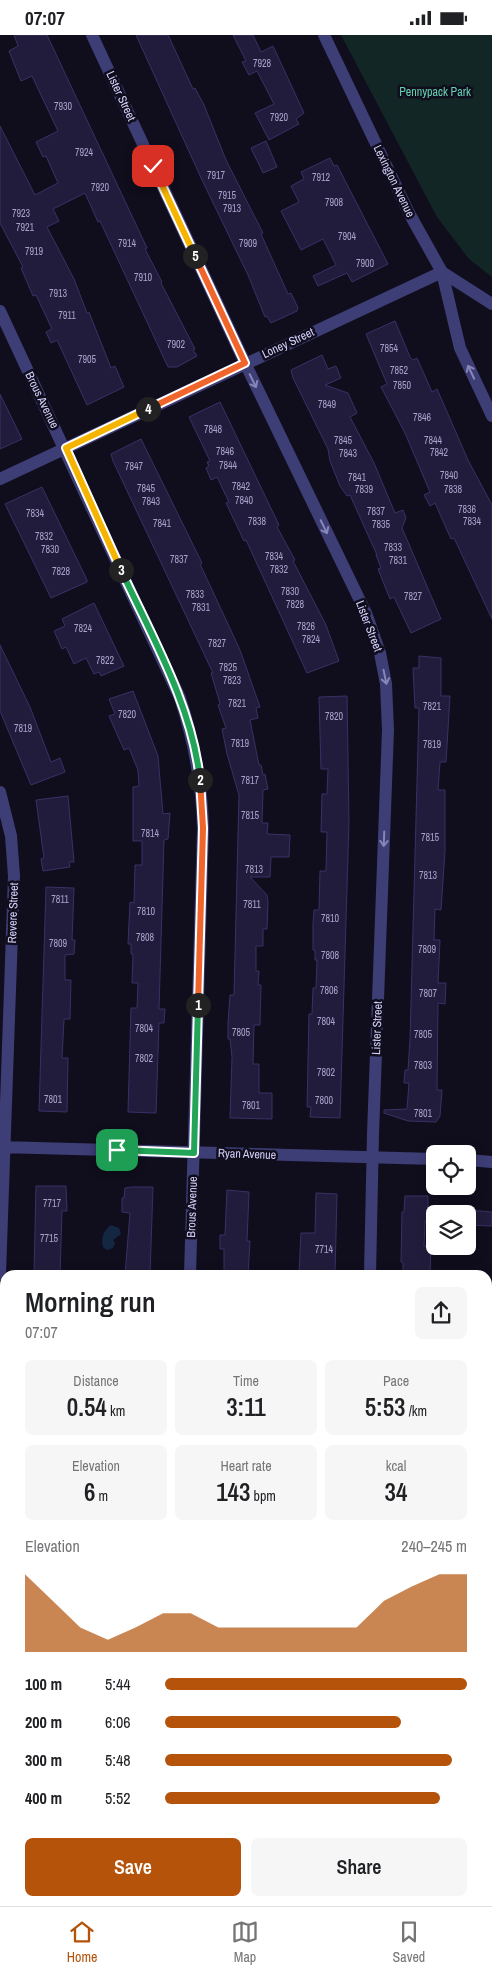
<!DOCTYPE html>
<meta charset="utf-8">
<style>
body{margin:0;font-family:"Archivo Narrow",sans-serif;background:#f6f6f6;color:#202124;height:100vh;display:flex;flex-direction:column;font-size:19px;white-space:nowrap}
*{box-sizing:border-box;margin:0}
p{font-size:16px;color:#757577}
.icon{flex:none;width:28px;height:28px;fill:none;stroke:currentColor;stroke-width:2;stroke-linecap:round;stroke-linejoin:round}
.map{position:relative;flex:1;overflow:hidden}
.side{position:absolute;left:0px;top:1235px;width:492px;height:636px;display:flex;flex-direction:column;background:#fff;border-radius:15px 15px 0 0;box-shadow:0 2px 12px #0003}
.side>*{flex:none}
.controls{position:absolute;left:426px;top:1110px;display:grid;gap:10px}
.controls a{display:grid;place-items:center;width:50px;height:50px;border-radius:8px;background:#fff;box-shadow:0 2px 12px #0003;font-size:25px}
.pin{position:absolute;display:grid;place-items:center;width:42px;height:42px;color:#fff;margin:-21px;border-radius:10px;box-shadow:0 2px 8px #0006}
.km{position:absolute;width:25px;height:25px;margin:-12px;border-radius:50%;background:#222;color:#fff;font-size:14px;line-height:25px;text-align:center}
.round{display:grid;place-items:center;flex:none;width:52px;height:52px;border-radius:8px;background:#f6f6f6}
.summary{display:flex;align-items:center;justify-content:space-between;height:85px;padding:0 25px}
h1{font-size:28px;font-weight:600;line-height:38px}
.figures{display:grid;grid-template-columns:repeat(3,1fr);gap:8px;height:85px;padding:5px 25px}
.figures div{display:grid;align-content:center;border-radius:8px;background:#f6f6f6;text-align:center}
.figures b{font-size:25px;font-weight:600}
.figures small{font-size:14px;font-weight:400}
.figures p{font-size:14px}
.chart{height:140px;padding:10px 25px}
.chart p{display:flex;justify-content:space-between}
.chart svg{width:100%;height:90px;margin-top:5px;fill:#b45309;opacity:.7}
.primary-button{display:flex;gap:10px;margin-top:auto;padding:10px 25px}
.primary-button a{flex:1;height:58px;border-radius:8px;background:#b45309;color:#fff;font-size:20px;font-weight:600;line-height:58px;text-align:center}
.primary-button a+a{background:#f6f6f6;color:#202124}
ul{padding:0 25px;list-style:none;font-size:16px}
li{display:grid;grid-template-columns:80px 60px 1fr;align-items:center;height:38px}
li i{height:12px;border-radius:6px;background:#b45309}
.status{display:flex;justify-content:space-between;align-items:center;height:35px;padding:0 25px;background:#fff;direction:ltr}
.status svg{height:14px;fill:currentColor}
.tabs{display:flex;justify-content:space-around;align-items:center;height:70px;border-top:1px solid #e0e0e0;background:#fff;font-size:14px;color:#757577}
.tabs a{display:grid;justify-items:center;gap:2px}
.tabs .selected{color:#b45309}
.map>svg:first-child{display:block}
</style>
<div class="status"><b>07:07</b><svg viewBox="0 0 49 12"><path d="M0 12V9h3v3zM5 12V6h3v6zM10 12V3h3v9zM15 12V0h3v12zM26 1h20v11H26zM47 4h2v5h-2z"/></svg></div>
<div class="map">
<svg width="492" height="1871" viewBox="0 0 492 1871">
<rect width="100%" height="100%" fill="#100e1d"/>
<path fill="#122625" d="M 341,0 L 492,0 L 492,242 L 469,224 L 437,182 Z"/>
<path fill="#132742" d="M 111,1190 L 119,1193 L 121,1199 L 113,1205 L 115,1208 L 113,1213 L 107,1215 L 103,1212 C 101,1203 103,1196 111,1190 Z"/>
<path fill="#221c3c" stroke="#393166" d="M 14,0 L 47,0 L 147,213 L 145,214 L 162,247 L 161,248 L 195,314 L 193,315 L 197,321 L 177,332 L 168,332 L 100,186 L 98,187 L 85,158 L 53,174 L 59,186 L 47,192 L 74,244 L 87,278 L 89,277 L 111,333 L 115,331 L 124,352 L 87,370 L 57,305 L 51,308 L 46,297 L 52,294 L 36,260 L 33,261 L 21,233 L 23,232 L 0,188 L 0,91 L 35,160 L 58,148 L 46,121 L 43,122 L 36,107 L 58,96 L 32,41 L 21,46 L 9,16 L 18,11 Z
M 136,0 L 168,0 L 193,54 L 195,53 L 204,70 L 226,125 L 263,198 L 261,199 L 288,259 L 291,258 L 298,273 L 297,276 L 271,288 L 267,281 L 265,282 L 248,240 L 202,145 Z
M 233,0 L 253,0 L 261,17 L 273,11 L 304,78 L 296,84 L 299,89 L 269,105 L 255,78 L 274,69 L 257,36 L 249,40 L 242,27 L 246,26 Z
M 266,106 L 277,132 L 263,138 L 251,113 Z
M 330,123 L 334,131 L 337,130 L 388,229 L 352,247 L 347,238 L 318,251 L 313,241 L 336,230 L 323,204 L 301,215 L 281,176 L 299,167 L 291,151 L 304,144 L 301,137 Z
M 395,286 L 410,322 L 413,325 L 417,323 L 432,357 L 437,354 L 468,425 L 492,470 L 492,584 L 454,503 L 451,504 L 435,468 L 430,471 L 424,460 L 430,457 L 405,398 L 381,352 L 387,349 L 366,299 Z
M 322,320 L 328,334 L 336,331 L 341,343 L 325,350 L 348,358 L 357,378 L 350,382 L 374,428 L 395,478 L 403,475 L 406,483 L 402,493 L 441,584 L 411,598 L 394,562 L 390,564 L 378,534 L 381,533 L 376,520 L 377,520 L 350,460 L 347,461 L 340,451 L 330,426 L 328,414 L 293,343 L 291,335 Z
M 0,359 L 22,404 L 0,414 Z
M 220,367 L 279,490 L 277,492 L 295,525 L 293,526 L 326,590 L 339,626 L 307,638 L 246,505 L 244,506 L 226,468 L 229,467 L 217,442 L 211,445 L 206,433 L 209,431 L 207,427 L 210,426 L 189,382 Z
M 141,404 L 202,528 L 200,529 L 240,615 L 260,672 L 256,673 L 258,683 L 250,685 L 259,730 L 261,730 L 263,740 L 265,739 L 268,754 L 263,755 L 262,788 L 268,788 L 267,799 L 290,800 L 289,822 L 271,822 L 270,842 L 250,842 L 267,860 L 268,867 L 267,894 L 263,894 L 263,911 L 256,911 L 256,936 L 259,936 L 258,950 L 261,950 L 260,990 L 254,990 L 253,1029 L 259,1029 L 259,1058 L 272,1058 L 272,1084 L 230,1083 L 232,1022 L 230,1004 L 228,1004 L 228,988 L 230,960 L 234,960 L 239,760 L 227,719 L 222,694 L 226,693 L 218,670 L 220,669 L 219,665 L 211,638 L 213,638 L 113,426 L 111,419 Z
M 42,452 L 87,545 L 87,547 L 51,563 L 5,469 Z
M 94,568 L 124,631 L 101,641 L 99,637 L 94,639 L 86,623 L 74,629 L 66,612 L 62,614 L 54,596 L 65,591 L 62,584 Z
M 0,610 L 30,672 L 51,727 L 60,723 L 65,737 L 31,750 L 0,676 Z
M 419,621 L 441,623 L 441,661 L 450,661 L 446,727 L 440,727 L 438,755 L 445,755 L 445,816 L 441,875 L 435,874 L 434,905 L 440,905 L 438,948 L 446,948 L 445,969 L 438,968 L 437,1055 L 442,1055 L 440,1081 L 436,1087 L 408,1086 L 384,1078 L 384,1075 L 407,1074 L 409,1048 L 404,1048 L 405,1035 L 408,1035 L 410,1005 L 419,673 L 415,673 L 413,633 L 419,633 Z
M 133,656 L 158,721 L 163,779 L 170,778 L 168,804 L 164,805 L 159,974 L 165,974 L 164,988 L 159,988 L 156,1078 L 128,1077 L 131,973 L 137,973 L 138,948 L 132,948 L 133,919 L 131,919 L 131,909 L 128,909 L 130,867 L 134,868 L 135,830 L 142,830 L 142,806 L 133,806 L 133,752 L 139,751 L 138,735 L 129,713 L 124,715 L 109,681 L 115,679 L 109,664 Z
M 347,661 L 349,787 L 340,1083 L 310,1082 L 311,1072 L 307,1072 L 309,979 L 312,979 L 313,953 L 316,953 L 317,925 L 315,925 L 315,915 L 313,915 L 313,889 L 314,875 L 319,875 L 320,836 L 326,836 L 327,797 L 321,797 L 322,759 L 327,759 L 328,734 L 321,734 L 319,662 Z
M 68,761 L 74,827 L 69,827 L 70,832 L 43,836 L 41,824 L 44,823 L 36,765 Z
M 46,852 L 74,853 L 72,905 L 75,905 L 74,919 L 65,920 L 65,945 L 71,945 L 70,984 L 64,984 L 62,1023 L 68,1023 L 67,1077 L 39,1076 Z
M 36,1151 L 66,1151 L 67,1176 L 62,1176 L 60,1240 L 34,1240 Z
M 132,1152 L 153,1152 L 150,1240 L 125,1240 L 130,1178 L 122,1177 L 122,1163 L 124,1163 L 125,1153 Z
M 227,1155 L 249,1157 L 247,1206 L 250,1206 L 248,1240 L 224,1240 L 224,1214 L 220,1214 L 220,1200 L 225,1200 Z
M 316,1158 L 337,1159 L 335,1240 L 299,1238 L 301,1198 L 315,1198 Z
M 405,1161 L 428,1161 L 428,1186 L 425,1186 L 424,1211 L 431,1211 L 430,1240 L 403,1240 L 403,1228 L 401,1227 L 402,1177 L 404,1177 Z
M 468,1175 L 492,1177 L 492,1191 L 468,1190 Z"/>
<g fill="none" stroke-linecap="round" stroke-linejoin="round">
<path stroke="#3e3e77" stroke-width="12" d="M 92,0 L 245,328 L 366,578 L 380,618 L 386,649 L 388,695 L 373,1099 L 370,1240
M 324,0 L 409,178 L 442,237 L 492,269
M 0,276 L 180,663 C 194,706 202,747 203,793 L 190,1240
M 0,444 L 442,237 L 460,313 L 492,381
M 0,757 L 11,801 L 14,841 L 0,1239
M 0,1112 L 435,1124
M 468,1125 L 492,1127
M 0,1510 L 5,1510
M 488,1525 L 492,1525
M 488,1689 L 492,1685
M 0,1805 L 5,1808
M 165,1871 L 165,1866"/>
</g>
<defs><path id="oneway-shaft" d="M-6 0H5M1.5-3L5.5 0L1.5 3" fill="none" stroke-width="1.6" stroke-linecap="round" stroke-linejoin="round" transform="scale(1.25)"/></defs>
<g stroke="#8886b8">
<use href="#oneway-shaft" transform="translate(471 337) rotate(-115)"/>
<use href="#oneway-shaft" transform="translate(253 346) rotate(64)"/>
<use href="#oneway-shaft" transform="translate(324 492) rotate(64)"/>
<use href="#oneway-shaft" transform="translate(385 642) rotate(78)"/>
<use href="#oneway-shaft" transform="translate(384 804) rotate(92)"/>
</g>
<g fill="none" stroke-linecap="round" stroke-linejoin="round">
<defs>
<path id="split-1" d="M 117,1115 L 194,1118 L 198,970"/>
<path id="split-2" d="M 198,970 L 203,793 L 200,745"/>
<path id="split-3" d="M 121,535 C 152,602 192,670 200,745"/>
<path id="split-4" d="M 121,535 L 66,413 L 148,374"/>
<path id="split-5" d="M 148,374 L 245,328 L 195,221"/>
<path id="split-6" d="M 153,131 L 195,221"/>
</defs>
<use href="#split-1" stroke="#fff" stroke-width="10"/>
<use href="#split-2" stroke="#fff" stroke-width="10"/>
<use href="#split-3" stroke="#fff" stroke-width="10"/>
<use href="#split-4" stroke="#fff" stroke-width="10"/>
<use href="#split-5" stroke="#fff" stroke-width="10"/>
<use href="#split-6" stroke="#fff" stroke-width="10"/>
<use href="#split-1" stroke="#22a559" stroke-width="6"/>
<use href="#split-2" stroke="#f0652b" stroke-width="6"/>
<use href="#split-3" stroke="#22a559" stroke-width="6"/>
<use href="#split-4" stroke="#f5b400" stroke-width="6"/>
<use href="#split-5" stroke="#f0652b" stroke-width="6"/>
<use href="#split-6" stroke="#f5b400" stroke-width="6"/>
</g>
<g text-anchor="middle" stroke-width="5" stroke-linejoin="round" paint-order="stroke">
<g font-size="10" fill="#a7a2ca">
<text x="262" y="32">7928</text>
<text x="63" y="75">7930</text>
<text x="279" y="86">7920</text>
<text x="84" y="121">7924</text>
<text x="216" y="144">7917</text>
<text x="321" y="146">7912</text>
<text x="100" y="156">7920</text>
<text x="227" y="164">7915</text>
<text x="334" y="171">7908</text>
<text x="232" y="177">7913</text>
<text x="21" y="182">7923</text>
<text x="25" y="196">7921</text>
<text x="347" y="205">7904</text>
<text x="127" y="212">7914</text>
<text x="248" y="212">7909</text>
<text x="34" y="220">7919</text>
<text x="365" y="232">7900</text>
<text x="143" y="246">7910</text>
<text x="58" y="262">7913</text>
<text x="67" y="284">7911</text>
<text x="176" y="313">7902</text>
<text x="389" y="317">7854</text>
<text x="87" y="328">7905</text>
<text x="399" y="339">7852</text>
<text x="402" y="354">7850</text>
<text x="327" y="373">7849</text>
<text x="422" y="386">7846</text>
<text x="213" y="398">7848</text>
<text x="343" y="409">7845</text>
<text x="433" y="409">7844</text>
<text x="225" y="420">7846</text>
<text x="439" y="421">7842</text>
<text x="348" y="422">7843</text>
<text x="228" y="434">7844</text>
<text x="134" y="435">7847</text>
<text x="449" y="444">7840</text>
<text x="357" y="446">7841</text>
<text x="241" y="455">7842</text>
<text x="146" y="457">7845</text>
<text x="364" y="458">7839</text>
<text x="453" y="458">7838</text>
<text x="244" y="469">7840</text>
<text x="151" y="470">7843</text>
<text x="467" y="478">7836</text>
<text x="376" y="480">7837</text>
<text x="35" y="482">7834</text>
<text x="257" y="490">7838</text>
<text x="472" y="490">7834</text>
<text x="162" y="492">7841</text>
<text x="381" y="493">7835</text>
<text x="44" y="505">7832</text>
<text x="393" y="516">7833</text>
<text x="50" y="518">7830</text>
<text x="274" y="525">7834</text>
<text x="179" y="528">7837</text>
<text x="398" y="529">7831</text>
<text x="279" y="538">7832</text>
<text x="61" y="540">7828</text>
<text x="290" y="560">7830</text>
<text x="195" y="563">7833</text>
<text x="413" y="565">7827</text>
<text x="295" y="573">7828</text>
<text x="201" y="576">7831</text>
<text x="306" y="595">7826</text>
<text x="83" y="597">7824</text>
<text x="311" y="608">7824</text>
<text x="217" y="612">7827</text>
<text x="105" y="629">7822</text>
<text x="228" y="636">7825</text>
<text x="232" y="649">7823</text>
<text x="237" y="672">7821</text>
<text x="432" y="675">7821</text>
<text x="127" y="683">7820</text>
<text x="334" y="685">7820</text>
<text x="23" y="697">7819</text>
<text x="240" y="712">7819</text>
<text x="432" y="713">7819</text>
<text x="250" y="749">7817</text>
<text x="250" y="784">7815</text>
<text x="150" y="802">7814</text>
<text x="430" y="806">7815</text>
<text x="254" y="838">7813</text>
<text x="428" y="844">7813</text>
<text x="60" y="868">7811</text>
<text x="252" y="873">7811</text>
<text x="146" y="880">7810</text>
<text x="330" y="887">7810</text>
<text x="145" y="906">7808</text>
<text x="58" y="912">7809</text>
<text x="427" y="918">7809</text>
<text x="330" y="924">7808</text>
<text x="329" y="959">7806</text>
<text x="428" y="962">7807</text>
<text x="326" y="990">7804</text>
<text x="144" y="997">7804</text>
<text x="241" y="1001">7805</text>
<text x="423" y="1003">7805</text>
<text x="144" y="1027">7802</text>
<text x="423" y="1034">7803</text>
<text x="326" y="1041">7802</text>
<text x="53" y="1068">7801</text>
<text x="324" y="1069">7800</text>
<text x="251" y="1074">7801</text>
<text x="423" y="1082">7801</text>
<text x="52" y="1172">7717</text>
<text x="49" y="1207">7715</text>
<text x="324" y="1218">7714</text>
</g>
<g font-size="12" fill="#64d1b2" stroke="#100e1d">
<text x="435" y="61">Pennypack Park</text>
</g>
<g font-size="12" fill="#d3cffa" stroke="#100e1d">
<text transform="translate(121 61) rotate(65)" y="4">Lister Street</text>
<text transform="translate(394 146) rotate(64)" y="4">Lexington Avenue</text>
<text transform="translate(288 308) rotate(-25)" y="4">Loney Street</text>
<text transform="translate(42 365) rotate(64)" y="4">Brous Avenue</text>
<text transform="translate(369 591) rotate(69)" y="4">Lister Street</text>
<text transform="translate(13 878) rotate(-88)" y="4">Revere Street</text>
<text transform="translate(377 993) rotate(-88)" y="4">Lister Street</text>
<text transform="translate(247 1119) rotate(2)" y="4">Ryan Avenue</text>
<text transform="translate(192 1172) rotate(-88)" y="4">Brous Avenue</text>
</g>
</g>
</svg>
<div class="controls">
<a><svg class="icon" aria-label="locate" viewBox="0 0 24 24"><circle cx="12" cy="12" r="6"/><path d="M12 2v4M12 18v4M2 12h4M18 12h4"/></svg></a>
<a><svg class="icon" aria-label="layers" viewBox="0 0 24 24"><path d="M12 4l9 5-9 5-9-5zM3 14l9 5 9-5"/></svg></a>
</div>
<div class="pin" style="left:117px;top:1115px;background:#1e9e55"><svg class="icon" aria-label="arrive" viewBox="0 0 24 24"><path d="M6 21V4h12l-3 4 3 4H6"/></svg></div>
<div class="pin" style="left:153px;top:131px;background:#d93025"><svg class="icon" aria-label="check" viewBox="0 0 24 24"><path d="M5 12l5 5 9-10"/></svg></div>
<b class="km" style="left:198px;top:970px">1</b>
<b class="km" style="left:200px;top:745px">2</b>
<b class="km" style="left:121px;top:535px">3</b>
<b class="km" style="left:148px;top:374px">4</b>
<b class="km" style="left:195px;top:221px">5</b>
<section class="side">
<div class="summary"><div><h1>Morning run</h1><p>07:07</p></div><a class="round"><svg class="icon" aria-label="share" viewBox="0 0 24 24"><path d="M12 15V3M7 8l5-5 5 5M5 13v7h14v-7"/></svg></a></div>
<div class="figures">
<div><p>Distance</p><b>0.54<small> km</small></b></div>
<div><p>Time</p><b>3:11</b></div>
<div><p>Pace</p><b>5:53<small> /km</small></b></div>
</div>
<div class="figures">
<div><p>Elevation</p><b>6<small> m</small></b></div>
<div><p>Heart rate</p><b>143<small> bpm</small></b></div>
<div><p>kcal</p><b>34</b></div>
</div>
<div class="chart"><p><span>Elevation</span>240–245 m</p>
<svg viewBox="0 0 160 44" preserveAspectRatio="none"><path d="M0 44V6L10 19L20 32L30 38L40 32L50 25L60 25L70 32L80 32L90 32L100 32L110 32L120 32L130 19L140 12L150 6L160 6V44z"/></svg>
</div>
<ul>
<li><b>100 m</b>5:44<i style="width:100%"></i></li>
<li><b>200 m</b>6:06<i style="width:78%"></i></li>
<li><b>300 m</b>5:48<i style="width:95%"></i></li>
<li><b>400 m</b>5:52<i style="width:91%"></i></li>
</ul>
<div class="primary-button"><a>Save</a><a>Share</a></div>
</section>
</div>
<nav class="tabs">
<a class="selected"><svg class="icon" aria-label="home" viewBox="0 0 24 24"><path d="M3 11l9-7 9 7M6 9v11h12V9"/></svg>Home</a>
<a><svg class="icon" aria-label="map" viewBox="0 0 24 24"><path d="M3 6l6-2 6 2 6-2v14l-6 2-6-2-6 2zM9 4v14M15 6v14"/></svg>Map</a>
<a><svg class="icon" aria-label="saved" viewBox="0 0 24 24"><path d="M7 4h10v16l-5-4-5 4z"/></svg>Saved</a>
</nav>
